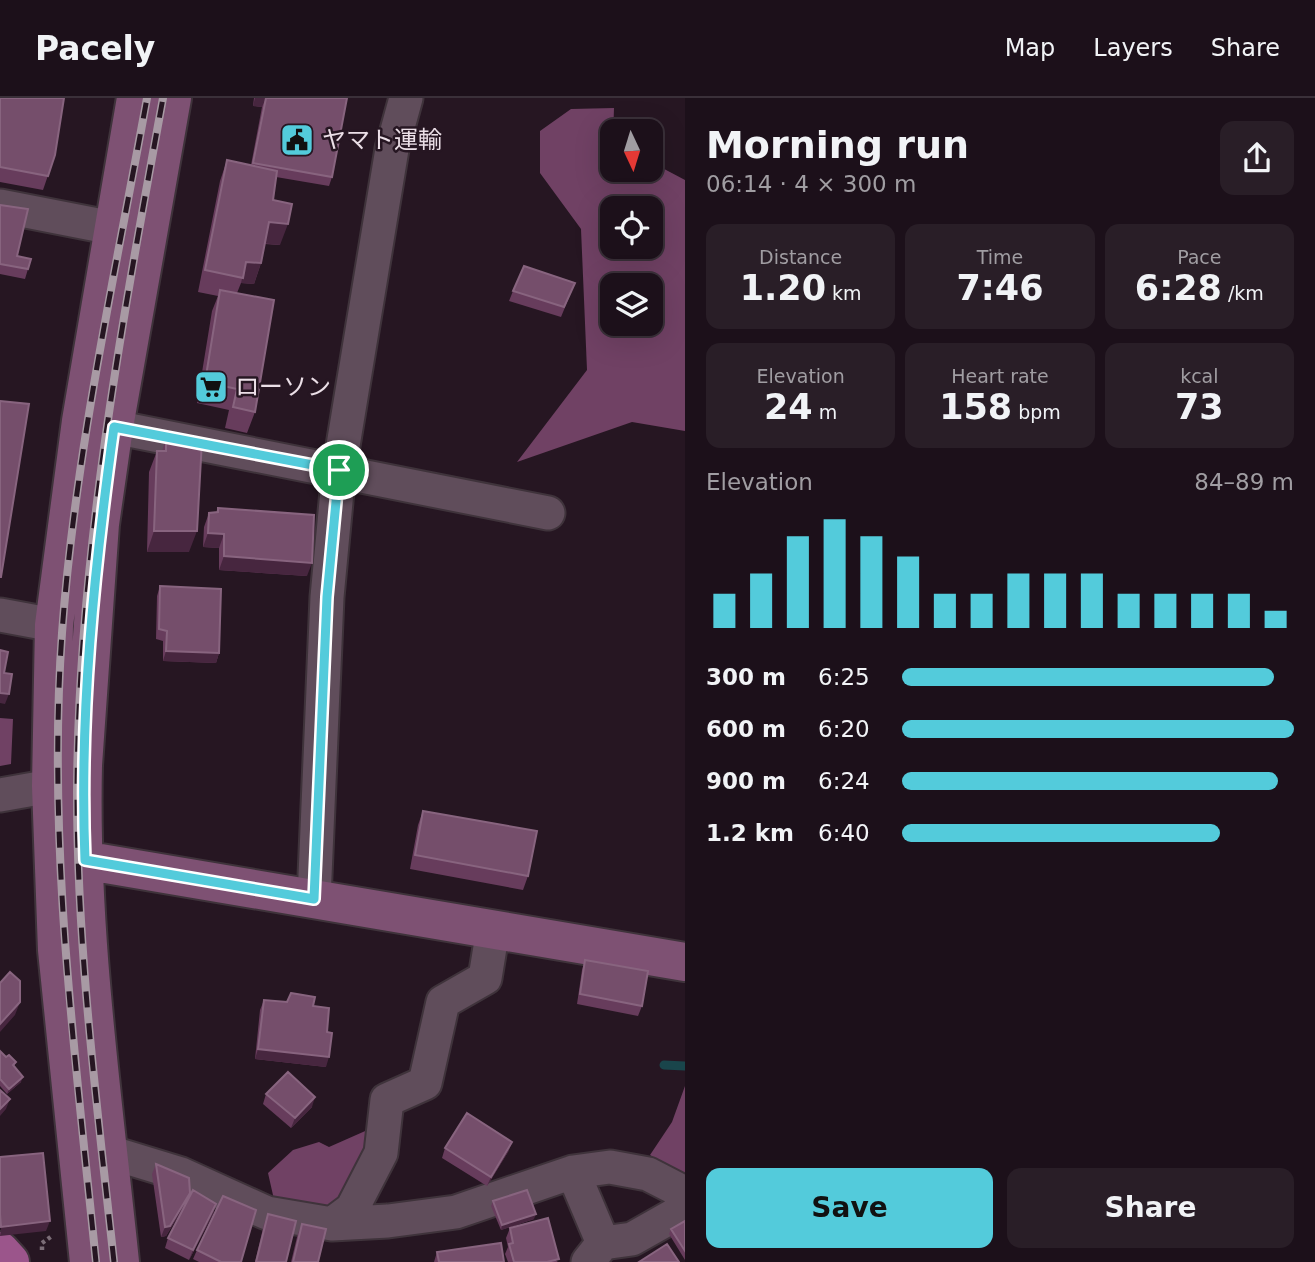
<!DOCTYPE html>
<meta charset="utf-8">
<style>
body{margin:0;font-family:"DejaVu Sans","Noto Sans JP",sans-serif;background:#291e27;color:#f1f3f6;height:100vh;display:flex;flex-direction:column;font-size:26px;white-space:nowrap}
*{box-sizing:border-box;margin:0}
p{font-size:23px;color:#a09da2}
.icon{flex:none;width:38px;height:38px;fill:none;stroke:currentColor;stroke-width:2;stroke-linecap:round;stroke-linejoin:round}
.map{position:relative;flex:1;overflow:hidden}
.details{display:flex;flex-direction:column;background:#1c101a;width:630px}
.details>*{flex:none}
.needle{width:46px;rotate:176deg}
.tools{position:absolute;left:600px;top:21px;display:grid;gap:14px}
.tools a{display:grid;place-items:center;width:63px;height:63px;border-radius:14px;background:#1c101a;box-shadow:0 7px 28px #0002,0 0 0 2px #3a3039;font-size:35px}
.pin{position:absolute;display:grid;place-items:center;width:60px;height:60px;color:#fff;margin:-30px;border:4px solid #fff;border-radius:50%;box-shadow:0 2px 7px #0007}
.round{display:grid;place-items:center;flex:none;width:74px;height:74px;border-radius:14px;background:#291e27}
.summary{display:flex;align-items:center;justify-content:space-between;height:119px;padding:0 21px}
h1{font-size:38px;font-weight:800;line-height:52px}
.stats{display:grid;grid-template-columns:repeat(3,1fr);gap:10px;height:119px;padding:7px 21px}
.stats div{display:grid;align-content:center;border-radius:14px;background:#291e27;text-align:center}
.stats b{font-size:35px;font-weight:800}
.stats small{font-size:19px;font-weight:400}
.stats p{font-size:19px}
.chart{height:196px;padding:14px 21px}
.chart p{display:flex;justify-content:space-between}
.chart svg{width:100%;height:126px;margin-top:7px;stroke:#53cbdb;stroke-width:6}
.action{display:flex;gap:14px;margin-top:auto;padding:14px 21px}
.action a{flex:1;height:80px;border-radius:14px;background:#53cbdb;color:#111;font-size:28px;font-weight:800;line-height:80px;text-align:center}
.action a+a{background:#291e27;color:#f1f3f6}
ul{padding:0 21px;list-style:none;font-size:23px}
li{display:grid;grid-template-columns:112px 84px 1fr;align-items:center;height:52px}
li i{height:18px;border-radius:9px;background:#53cbdb}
header{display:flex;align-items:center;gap:42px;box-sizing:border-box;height:98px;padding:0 35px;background:#1c101a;border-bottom:2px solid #3a3039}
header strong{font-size:33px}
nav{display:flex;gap:38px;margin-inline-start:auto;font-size:24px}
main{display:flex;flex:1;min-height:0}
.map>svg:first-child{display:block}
</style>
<header>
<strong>Pacely</strong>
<nav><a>Map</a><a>Layers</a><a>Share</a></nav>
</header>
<main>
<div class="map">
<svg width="685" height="1164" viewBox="0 0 685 1164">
<rect width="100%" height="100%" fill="#261622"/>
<path fill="#704164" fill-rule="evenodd" d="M 614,10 L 612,72 L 651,72 L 651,64 L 685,82 L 685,333 L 632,324 L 517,364 L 587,272 L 581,131 L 540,75 L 540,33 L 571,11 ZM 651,110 L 651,149 L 612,149 L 612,110 ZM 651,187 L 651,226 L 612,226 L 612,187 Z
M 0,620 L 13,621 L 11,666 L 0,668 Z
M 685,988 L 685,1082 L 650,1057 L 672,1024 Z
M 372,1030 L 374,1050 L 334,1109 L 275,1106 L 268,1075 L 293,1052 L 319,1044 L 329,1049 Z"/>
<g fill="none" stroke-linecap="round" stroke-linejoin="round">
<path stroke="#19454b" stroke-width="9" d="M 664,967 L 685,968"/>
<defs>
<path id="street" d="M 0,108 L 113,130
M 114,329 L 548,415
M 0,517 L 54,527
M 0,697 L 51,688
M 314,801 L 327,499 L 339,372 L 392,51 L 406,0
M 109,1054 L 181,1076 L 267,1115 L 332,1126 L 388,1123 L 456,1114 L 573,1074 L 610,1069 L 648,1076 L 685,1095
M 573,1074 L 603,1145
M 332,1126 L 352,1111 L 381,1055 L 387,1002 L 425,985 L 443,904 L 485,880 L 493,831
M 588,1164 L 603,1145 L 632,1141 L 685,1111"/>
<path id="secondary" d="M 59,758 L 685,864
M 89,1164 L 57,852 L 51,688 L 54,527 L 81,323 L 136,0
M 120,1164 C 103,999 79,833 83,667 L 100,426 L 114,329 L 172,0"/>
<path id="primary" d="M 0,1153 L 10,1164"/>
</defs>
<use href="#street" stroke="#3f333b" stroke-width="37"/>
<use href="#secondary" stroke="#3f333b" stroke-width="42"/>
<use href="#primary" stroke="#3f333b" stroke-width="42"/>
<path stroke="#7b6d77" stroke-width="4.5" stroke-dasharray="3.5 3.5" stroke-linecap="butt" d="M 42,1152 L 42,1145 L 52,1138"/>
<use href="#street" stroke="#604d5b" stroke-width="33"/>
<use href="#secondary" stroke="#7e5173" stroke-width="38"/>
<use href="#primary" stroke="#9b558b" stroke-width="38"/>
<defs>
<path id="rail" d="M 96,1164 C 75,956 47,745 62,535 C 75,355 115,177 147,0
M 114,1164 C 97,1008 77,852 77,695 C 78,461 121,229 163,0"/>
</defs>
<use href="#rail" stroke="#a89aa4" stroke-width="8"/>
<use href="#rail" stroke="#261622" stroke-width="5" stroke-dasharray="16" stroke-linecap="butt"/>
</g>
<path fill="#673c5c" d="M 0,0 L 55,57 L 43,92 L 0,84 Z
M 254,0 L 347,0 L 332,79 L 329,88 L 276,79 L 273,102 L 280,147 L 265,146 L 261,165 L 254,186 L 241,185 L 237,195 L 255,314 L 247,335 L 225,330 L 229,312 L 197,305 L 212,213 L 218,198 L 198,194 L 220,83 L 227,62 L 251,67 L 262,9 L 253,8 Z
M 0,107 L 17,158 L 28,171 L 25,181 L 0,176 Z
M 575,185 L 561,219 L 509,203 L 513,193 Z
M 166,340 L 189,454 L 147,454 L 149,374 L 157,353 L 162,353 Z
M 218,410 L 307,478 L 219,472 L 219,450 L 203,449 L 204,429 L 209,415 L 216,414 Z
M 160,488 L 219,555 L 216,565 L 163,563 L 163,543 L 156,541 L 157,498 Z
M 423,713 L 528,778 L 523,792 L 410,771 L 418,727 Z
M 585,862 L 642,908 L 638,918 L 577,906 L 582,872 Z
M 264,902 L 313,908 L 327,934 L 326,969 L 255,961 L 260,912 Z
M 0,953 L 6,959 L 16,964 L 14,969 L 21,984 L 7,996 L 0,988 Z
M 266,996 L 312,1009 L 291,1030 L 263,1006 Z
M 512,1044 L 508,1054 L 487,1088 L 442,1060 L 445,1050 Z
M 156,1066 L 190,1095 L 186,1105 L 166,1138 L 161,1139 L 152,1076 Z
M 493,1103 L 534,1121 L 501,1132 L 491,1108 Z
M 216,1106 L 213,1116 L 189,1162 L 165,1150 L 168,1140 Z
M 268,1116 L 286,1164 L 255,1164 L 264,1126 Z
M 685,1123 L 685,1162 L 669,1136 L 671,1131 Z
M 302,1126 L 318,1164 L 291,1164 L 298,1135 Z
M 510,1130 L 558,1164 L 508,1164 L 505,1156 L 508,1149 L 506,1140 Z
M 197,1152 L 241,1164 L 199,1164 L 193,1161 Z
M 437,1154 L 504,1164 L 434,1164 Z"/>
<path fill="#47263f" d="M 255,0 L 266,0 L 262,9 L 253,8 Z
M 269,124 L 288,126 L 280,147 L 261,145 Z
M 246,164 L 261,165 L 254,186 L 241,185 Z
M 154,433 L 197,433 L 189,454 L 147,454 Z
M 208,435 L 224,436 L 219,450 L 203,449 Z
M 224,458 L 312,465 L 307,478 L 219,472 Z
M 166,553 L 219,555 L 216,565 L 163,563 Z
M 0,595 L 9,596 L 5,606 L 0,605 Z
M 20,904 L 15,917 L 0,934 L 0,926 Z
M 258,951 L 329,959 L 326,969 L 255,961 Z
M 23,979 L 21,984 L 7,996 L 9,991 Z
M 315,999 L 312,1009 L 291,1030 L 295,1020 Z
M 10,1001 L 6,1011 L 0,1018 L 0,1011 Z
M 512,1044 L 508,1054 L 487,1088 L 491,1079 Z
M 190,1095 L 186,1105 L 166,1138 L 161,1139 L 165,1129 Z
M 216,1106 L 213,1116 L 189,1162 L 193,1152 Z
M 536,1116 L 534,1121 L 501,1132 L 502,1127 Z
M 50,1123 L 46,1133 L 0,1138 L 1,1129 Z"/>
<path fill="#754e6b" stroke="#88647f" stroke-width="2" d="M 0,0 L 64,0 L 55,57 L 48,78 L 0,69 Z
M 266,0 L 347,0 L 332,79 L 253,65 Z
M 227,62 L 277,73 L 273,102 L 292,106 L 288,126 L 269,124 L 261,165 L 246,164 L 243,180 L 205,172 Z
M 0,107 L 28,111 L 17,158 L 31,161 L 28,171 L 0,166 Z
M 524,168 L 575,185 L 564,209 L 513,193 Z
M 220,192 L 274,202 L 255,314 L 233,309 L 237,291 L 205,284 Z
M 0,303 L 29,306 L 1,479 L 0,479 Z
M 166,340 L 202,342 L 197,433 L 154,433 L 157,353 L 166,353 Z
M 218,410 L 314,417 L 312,465 L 224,458 L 224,436 L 208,435 L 209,415 L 218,414 Z
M 160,488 L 221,491 L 219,555 L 166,553 L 167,533 L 159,531 Z
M 0,552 L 8,554 L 4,575 L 12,576 L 9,596 L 0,595 Z
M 423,713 L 537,733 L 528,778 L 415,757 Z
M 585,862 L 648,873 L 642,908 L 580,896 Z
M 10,874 L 20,883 L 20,904 L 0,926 L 0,885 Z
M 291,895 L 315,899 L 313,908 L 329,910 L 327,934 L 332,935 L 329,959 L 258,951 L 264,902 L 287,904 Z
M 0,953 L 6,959 L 9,957 L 16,964 L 13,967 L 23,979 L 9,991 L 0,981 Z
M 288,974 L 315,999 L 295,1020 L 266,996 Z
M 0,992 L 10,1001 L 0,1011 Z
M 467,1015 L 512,1044 L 491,1079 L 445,1050 Z
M 43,1055 L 50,1123 L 1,1129 L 0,1116 L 0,1059 Z
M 156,1066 L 189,1080 L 190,1095 L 170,1128 L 165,1129 Z
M 193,1092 L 216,1106 L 193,1152 L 168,1140 Z
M 527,1092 L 536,1116 L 502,1127 L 493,1103 Z
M 223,1098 L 256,1112 L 241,1164 L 221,1164 L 197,1152 Z
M 268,1116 L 296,1123 L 286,1164 L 256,1164 Z
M 548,1120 L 559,1161 L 547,1164 L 514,1164 L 509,1146 L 513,1145 L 510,1130 Z
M 685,1123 L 685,1153 L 671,1131 Z
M 302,1126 L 326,1131 L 318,1164 L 293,1164 Z
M 501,1145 L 504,1164 L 439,1164 L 437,1154 Z
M 667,1146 L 679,1164 L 639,1164 Z"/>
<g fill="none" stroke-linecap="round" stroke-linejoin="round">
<defs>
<path id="route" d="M 114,329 L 339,372 L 327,499 L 314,801 L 85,762 C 79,618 94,472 114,329 Z"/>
</defs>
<use href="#route" stroke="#fff" stroke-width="14"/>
<use href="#route" stroke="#53cbdb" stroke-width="9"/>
</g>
<defs>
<symbol id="civic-square" viewBox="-11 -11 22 22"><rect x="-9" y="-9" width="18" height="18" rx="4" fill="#53cbdb" stroke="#261622"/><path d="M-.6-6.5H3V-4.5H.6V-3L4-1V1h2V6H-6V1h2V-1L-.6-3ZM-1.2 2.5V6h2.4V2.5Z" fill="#111"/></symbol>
<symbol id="supermarket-square" viewBox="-11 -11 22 22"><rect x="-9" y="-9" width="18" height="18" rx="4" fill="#53cbdb" stroke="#261622"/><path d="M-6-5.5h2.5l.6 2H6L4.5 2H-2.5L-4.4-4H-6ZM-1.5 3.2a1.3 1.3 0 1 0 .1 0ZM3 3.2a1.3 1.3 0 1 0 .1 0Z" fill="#111"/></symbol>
</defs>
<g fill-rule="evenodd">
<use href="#civic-square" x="278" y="23" width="38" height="38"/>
<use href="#supermarket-square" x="192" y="270" width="38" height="38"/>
</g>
<g text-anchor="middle" stroke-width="5" stroke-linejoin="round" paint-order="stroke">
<g font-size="24" fill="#ebdfe7" stroke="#261622" text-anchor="start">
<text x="322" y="50">ヤマト運輸</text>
<text x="235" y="297">ローソン</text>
</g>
</g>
</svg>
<div class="tools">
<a><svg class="needle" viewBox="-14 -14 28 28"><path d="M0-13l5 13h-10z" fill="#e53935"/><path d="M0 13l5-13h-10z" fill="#a09da2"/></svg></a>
<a><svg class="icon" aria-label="locate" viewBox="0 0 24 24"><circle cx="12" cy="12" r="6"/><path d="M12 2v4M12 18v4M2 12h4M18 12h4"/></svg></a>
<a><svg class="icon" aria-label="layers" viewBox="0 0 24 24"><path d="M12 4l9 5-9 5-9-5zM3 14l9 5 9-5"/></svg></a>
</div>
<div class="pin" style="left:339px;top:372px;background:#1e9e55"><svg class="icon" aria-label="arrive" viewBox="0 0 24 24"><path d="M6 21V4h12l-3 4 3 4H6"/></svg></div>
</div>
<section class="details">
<div class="summary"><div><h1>Morning run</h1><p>06:14 · 4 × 300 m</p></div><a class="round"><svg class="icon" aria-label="share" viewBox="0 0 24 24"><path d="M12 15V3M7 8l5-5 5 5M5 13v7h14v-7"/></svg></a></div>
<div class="stats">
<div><p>Distance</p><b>1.20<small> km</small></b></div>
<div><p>Time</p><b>7:46</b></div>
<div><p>Pace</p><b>6:28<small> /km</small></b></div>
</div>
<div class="stats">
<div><p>Elevation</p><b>24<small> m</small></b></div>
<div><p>Heart rate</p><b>158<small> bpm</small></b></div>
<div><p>kcal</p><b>73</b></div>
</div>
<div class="chart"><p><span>Elevation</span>84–89 m</p>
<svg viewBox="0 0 160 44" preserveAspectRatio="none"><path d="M5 44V32M15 44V25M25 44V12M35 44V6M45 44V12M55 44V19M65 44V32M75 44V32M85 44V25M95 44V25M105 44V25M115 44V32M125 44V32M135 44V32M145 44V32M155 44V38"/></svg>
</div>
<ul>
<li><b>300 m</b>6:25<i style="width:95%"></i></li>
<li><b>600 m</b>6:20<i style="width:100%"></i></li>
<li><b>900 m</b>6:24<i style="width:96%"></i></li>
<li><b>1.2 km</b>6:40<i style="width:81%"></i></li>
</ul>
<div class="action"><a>Save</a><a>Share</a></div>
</section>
</main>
